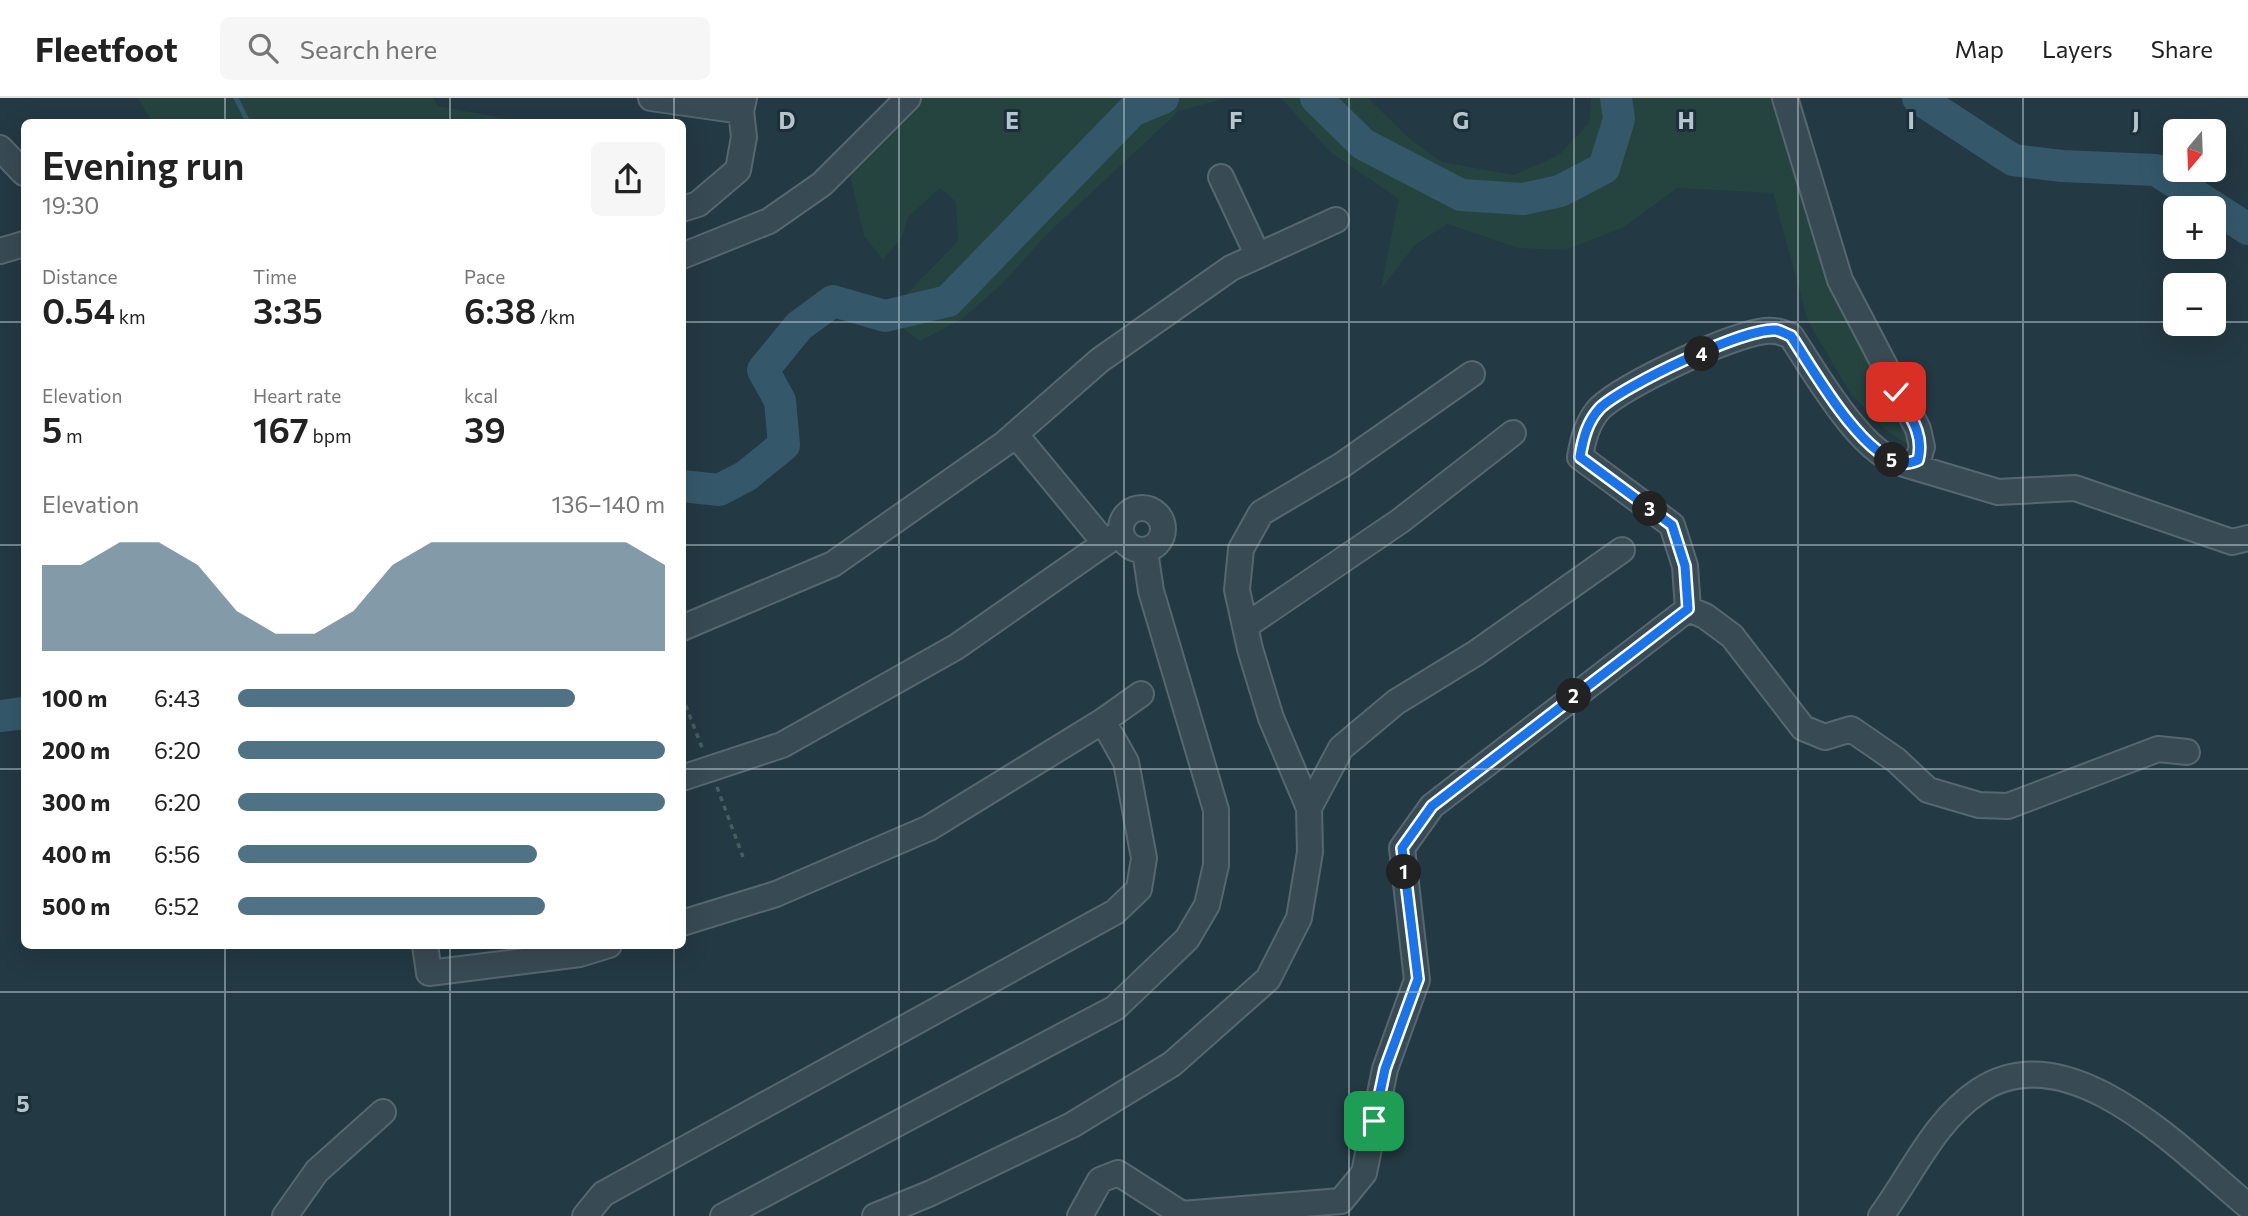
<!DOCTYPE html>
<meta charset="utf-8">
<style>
body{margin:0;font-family:Commissioner,sans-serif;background:#f6f6f6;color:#222;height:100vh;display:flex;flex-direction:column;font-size:26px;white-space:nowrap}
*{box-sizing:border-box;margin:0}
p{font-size:23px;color:#767676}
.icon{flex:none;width:38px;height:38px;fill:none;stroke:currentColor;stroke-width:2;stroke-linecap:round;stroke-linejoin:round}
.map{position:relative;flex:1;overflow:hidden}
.sheet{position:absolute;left:21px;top:21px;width:665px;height:830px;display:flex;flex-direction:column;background:#fff;border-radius:10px;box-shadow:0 7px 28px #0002}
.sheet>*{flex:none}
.needle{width:46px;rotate:199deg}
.fabs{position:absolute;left:2163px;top:21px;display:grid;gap:14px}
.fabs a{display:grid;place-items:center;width:63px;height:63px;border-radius:10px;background:#fff;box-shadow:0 7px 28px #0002;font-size:35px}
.pin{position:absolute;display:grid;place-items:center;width:60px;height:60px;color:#fff;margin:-30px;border-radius:14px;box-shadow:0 4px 10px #0006}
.km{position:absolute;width:35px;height:35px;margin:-18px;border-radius:50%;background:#222;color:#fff;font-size:19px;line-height:35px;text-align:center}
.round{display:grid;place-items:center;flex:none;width:74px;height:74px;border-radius:10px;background:#f6f6f6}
.head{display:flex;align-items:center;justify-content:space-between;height:119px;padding:0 21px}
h1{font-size:38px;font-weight:600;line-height:52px}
.metrics{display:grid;grid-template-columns:repeat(3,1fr);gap:10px;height:119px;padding:7px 21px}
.metrics div{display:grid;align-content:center}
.metrics b{font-size:35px;font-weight:600}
.metrics small{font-size:19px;font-weight:400}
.metrics p{font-size:19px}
.chart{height:196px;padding:14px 21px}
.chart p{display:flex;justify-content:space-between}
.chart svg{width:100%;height:126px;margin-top:7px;fill:#4f7285;opacity:.7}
ul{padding:0 21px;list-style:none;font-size:23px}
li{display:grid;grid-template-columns:112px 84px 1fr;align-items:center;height:52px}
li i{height:18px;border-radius:9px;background:#4f7285}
header{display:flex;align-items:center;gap:42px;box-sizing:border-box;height:98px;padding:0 35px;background:#fff;border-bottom:2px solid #e0e0e0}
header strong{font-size:33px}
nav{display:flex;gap:38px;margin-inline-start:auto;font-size:24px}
.search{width:490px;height:63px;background:#f6f6f6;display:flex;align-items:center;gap:18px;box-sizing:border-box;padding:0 24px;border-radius:10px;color:#767676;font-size:26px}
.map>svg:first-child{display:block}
</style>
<header>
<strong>Fleetfoot</strong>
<div class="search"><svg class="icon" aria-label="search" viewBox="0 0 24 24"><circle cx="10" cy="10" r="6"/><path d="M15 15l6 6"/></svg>Search here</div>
<nav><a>Map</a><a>Layers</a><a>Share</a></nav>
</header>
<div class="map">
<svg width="2248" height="1118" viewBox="0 0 2248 1118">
<rect width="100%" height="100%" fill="#233943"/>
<path fill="#254440" d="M 138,0 L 433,0 L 438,8 L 524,24 L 152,24 Z
M 904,0 L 1227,0 L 1179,13 L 1046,137 L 1002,186 L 962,221 L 920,243 L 885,218 L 958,143 L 956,104 L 940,90 L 908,119 L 902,139 L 883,162 L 864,138 L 850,77 Z
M 1281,0 L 1368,0 L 1411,42 L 1442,64 L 1514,77 L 1559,57 L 1589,25 L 1591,0 L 1801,0 L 1852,188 L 1890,310 L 1920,336 L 1924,358 L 1887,333 L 1850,295 L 1808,223 L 1773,95 L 1677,90 L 1624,129 L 1566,152 L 1518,150 L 1447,126 L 1415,147 L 1381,191 L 1399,101 L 1330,54 Z"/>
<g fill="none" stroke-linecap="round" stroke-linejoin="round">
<path stroke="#34586a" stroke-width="5" d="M 236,0 L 248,24"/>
<path stroke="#34586a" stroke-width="32" d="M 1316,0 L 1363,46 L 1461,97 L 1523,101 L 1560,93 L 1604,70 L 1619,21 L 1616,0
M 1918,0 L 2013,62 L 2062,68 L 2156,72 L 2248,131
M 682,388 L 719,392 L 746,378 L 784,347 L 780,303 L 763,272 L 799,228 L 833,203 L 885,218 L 948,203 L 1132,13 L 1163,0
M 0,618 L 24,615"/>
<defs>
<path id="minor" d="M 651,0 L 741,13
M 0,50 L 24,75
M 1221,79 L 1258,158
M 682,111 L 698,106 L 738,72 L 744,39 L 741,13 L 744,0
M 0,153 L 24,146
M 682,158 L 769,123 L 822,86 L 908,0
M 1015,336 L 1105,445
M 1904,366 L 1998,394 L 2075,390 L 2232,444 L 2248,440
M1121 431a21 21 0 1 1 42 0a21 21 0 1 1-42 0Z
M 1688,511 L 1705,518 L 1732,538 L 1803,630 L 1825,639 L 1851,631 L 1896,662 L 1928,692 L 1979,707 L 2008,708 L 2158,651 L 2187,654
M 1247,527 L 1400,423 L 1513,335
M 682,530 L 833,466 L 1004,346 L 1100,262 L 1231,170 L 1336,122
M 682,680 L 782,647 L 956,549 L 1121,434
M 1309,710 L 1341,650 L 1396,604 L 1476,555 L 1622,452
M 682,825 L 776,796 L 929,730 L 1103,623 L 1141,596
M 425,847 L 429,875 L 580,856 L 609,847
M 285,1118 L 317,1073 L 383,1014
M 585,1118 L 603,1096 L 1115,814 L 1139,791 L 1144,760 L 1126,664 L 1103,623
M 723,1118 L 1115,910 L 1187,841 L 1207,807 L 1216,767 L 1216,712 L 1151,493 L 1145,453
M 875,1118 L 931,1095 L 1072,1027 L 1172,966 L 1268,881 L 1299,820 L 1310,754 L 1309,710 L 1271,620 L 1250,551 L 1237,492 L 1241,451 L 1261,415 L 1342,367 L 1472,276
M 1080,1118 L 1100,1082 L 1118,1075 L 1182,1116 L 1341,1103 L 1364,1075 L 1385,971 L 1417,882 L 1402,750 L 1432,708 L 1688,511 L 1685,468 L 1672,427 L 1580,359 C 1583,342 1587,324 1600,310 C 1626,286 1730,237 1765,233 C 1776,232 1781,234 1791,238 C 1813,271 1862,358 1902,365 C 1907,366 1913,364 1918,362 L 1922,349 L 1918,331 L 1840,182 L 1785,0
M 1881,1118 C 1912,1076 1934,1023 1979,993 C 2069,932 2184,1055 2248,1108"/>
</defs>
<use href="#minor" stroke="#566770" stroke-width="28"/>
<path stroke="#44605c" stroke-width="3.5" stroke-dasharray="5 5" stroke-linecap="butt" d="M 682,598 L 703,652
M 717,689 L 743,759"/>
<use href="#minor" stroke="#384a53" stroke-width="24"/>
</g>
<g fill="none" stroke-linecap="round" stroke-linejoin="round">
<defs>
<path id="route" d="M 1374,1023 L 1385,971 L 1418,881 L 1402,750 L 1432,708 L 1688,511 L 1685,468 L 1672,427 L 1580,359 C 1583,341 1587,324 1600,310 C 1623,288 1745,229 1776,232 C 1781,233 1786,236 1791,238 C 1813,271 1861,358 1902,365 C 1907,366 1913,364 1918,362 C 1925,335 1909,317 1896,294"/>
</defs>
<use href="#route" stroke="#fff" stroke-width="14"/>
<use href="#route" stroke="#1a73e8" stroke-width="9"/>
</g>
<path fill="none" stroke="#b5c4cd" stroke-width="2" stroke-opacity="0.55" d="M 225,0 L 225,24M 450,0 L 450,24M 674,0 L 674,24M 899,0 L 899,1118M 1124,0 L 1124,1118M 1349,0 L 1349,1118M 1574,0 L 1574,1118M 1798,0 L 1798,1118M 2023,0 L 2023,1118M 0,224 L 24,224M 682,224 L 2175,224M 2214,224 L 2248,224M 0,447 L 24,447M 682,447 L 2248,447M 0,671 L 24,671M 682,671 L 2248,671M 225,847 L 225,1118M 450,847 L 450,1118M 674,847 L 674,1118M 0,894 L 2248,894"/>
<g font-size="23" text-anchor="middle" font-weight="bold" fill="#b5c4cd" stroke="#1c2f38" stroke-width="6" stroke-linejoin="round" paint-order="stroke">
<text x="787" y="31">D</text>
<text x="1012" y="31">E</text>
<text x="1236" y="31">F</text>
<text x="1461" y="31">G</text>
<text x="1686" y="31">H</text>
<text x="1911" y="31">I</text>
<text x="2136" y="31">J</text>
<text x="23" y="1014">5</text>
</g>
</svg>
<div class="fabs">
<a><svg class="needle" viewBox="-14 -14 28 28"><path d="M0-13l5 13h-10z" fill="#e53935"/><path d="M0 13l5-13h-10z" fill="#767676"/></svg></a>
<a>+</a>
<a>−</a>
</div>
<div class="pin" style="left:1374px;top:1023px;background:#1e9e55"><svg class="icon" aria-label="arrive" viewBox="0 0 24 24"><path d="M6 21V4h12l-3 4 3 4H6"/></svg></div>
<div class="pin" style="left:1896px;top:294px;background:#d93025"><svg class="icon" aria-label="check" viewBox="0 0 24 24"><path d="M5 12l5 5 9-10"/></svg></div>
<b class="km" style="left:1404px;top:774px">1</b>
<b class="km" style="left:1574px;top:598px">2</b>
<b class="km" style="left:1650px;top:411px">3</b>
<b class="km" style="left:1702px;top:256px">4</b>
<b class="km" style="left:1892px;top:362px">5</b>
<section class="sheet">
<div class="head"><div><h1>Evening run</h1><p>19:30</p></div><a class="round"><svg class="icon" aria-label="share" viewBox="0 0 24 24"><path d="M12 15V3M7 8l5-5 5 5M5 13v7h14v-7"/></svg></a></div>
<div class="metrics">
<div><p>Distance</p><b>0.54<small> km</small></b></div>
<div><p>Time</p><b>3:35</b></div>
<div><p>Pace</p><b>6:38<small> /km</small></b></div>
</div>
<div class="metrics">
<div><p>Elevation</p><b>5<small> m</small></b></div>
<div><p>Heart rate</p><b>167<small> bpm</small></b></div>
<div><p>kcal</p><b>39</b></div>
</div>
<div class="chart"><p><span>Elevation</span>136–140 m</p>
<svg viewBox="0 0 160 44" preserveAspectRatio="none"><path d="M0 44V14L10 14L20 6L30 6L40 14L50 30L60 38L70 38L80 30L90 14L100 6L110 6L120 6L130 6L140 6L150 6L160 14V44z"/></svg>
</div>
<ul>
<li><b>100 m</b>6:43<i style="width:79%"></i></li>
<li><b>200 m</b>6:20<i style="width:100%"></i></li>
<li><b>300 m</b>6:20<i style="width:100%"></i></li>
<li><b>400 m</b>6:56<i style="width:70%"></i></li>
<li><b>500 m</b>6:52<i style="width:72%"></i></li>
</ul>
</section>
</div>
